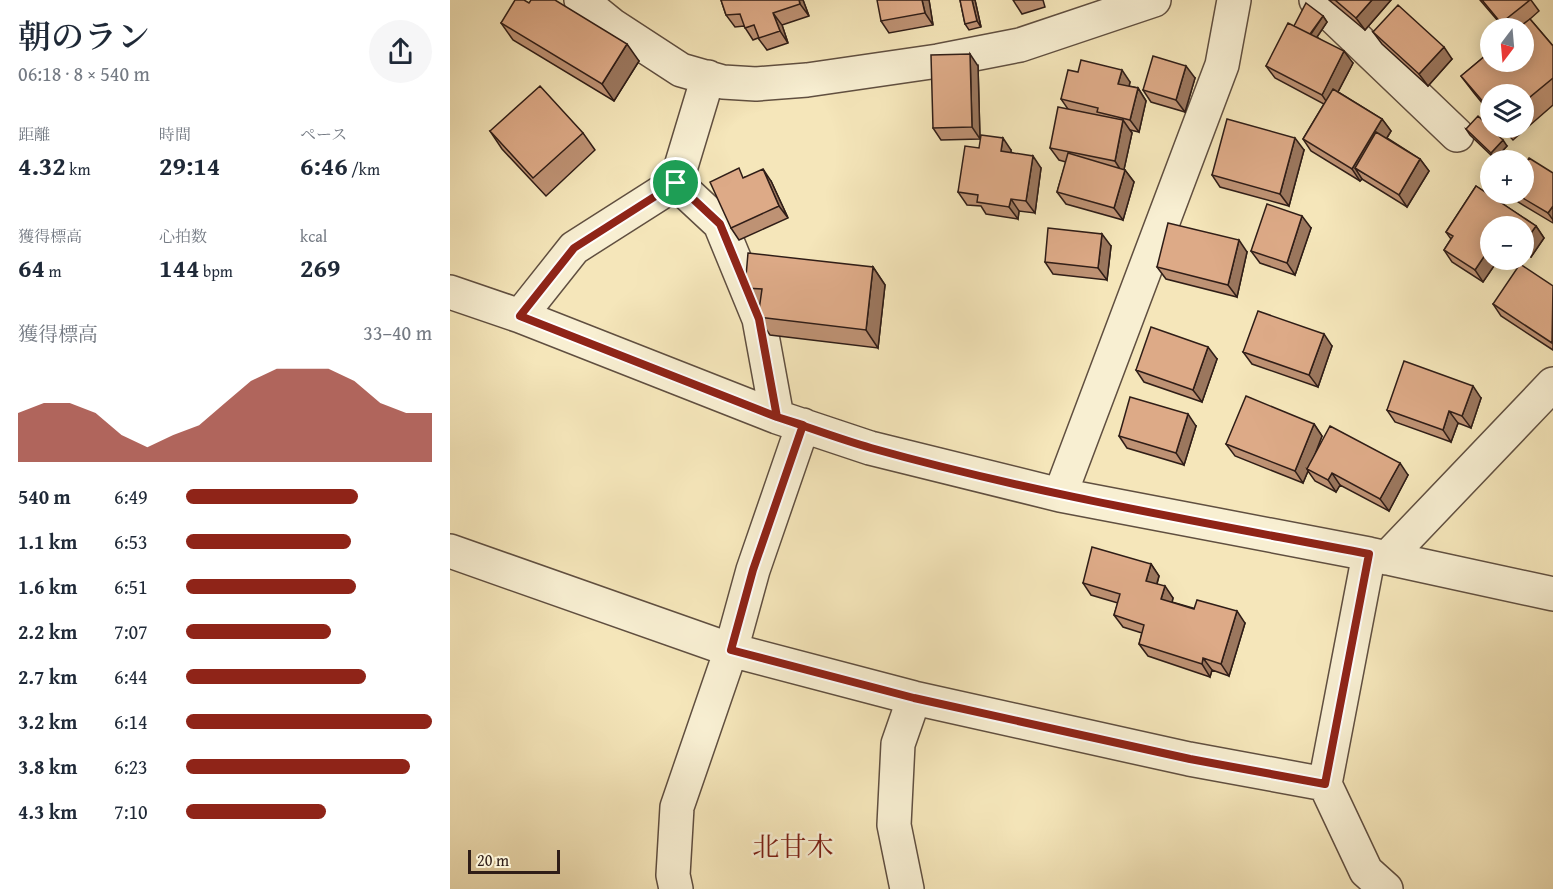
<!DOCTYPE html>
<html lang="ja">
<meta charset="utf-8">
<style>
body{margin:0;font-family:"Gentium Book Plus","Noto Serif JP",serif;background:#f6f6f7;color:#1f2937;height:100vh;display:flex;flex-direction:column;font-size:22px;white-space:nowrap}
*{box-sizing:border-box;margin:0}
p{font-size:20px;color:#747a83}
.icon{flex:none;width:33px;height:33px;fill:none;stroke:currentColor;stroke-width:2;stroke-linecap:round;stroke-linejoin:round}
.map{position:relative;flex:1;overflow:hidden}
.sheet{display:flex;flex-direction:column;background:#fff;width:450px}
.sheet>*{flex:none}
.needle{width:39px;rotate:196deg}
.tools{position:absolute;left:1030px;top:18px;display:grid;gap:12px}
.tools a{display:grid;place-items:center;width:54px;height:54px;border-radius:50%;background:#fff;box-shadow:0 3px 15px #0003;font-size:30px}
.scale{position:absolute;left:18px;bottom:15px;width:92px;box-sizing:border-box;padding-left:6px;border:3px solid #2f1d17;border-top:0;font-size:16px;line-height:21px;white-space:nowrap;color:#2f1d17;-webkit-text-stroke:4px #f8efd2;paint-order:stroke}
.pin{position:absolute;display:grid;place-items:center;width:51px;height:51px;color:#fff;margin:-26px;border:3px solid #fff;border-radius:50%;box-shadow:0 2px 6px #0007}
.round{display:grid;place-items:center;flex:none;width:63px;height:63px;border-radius:32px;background:#f6f6f7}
.headline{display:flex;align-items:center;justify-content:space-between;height:102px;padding:0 18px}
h1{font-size:33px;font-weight:600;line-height:45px}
.metrics{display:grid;grid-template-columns:repeat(3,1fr);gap:9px;height:102px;padding:6px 18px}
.metrics div{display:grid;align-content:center}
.metrics b{font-size:26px;font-weight:600}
.metrics small{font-size:16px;font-weight:400}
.metrics p{font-size:16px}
.chart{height:168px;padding:12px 18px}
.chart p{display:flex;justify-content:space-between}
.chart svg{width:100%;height:108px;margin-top:6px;fill:#8f2418;opacity:.7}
ul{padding:0 18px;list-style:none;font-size:20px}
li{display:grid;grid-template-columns:96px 72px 1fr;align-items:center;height:45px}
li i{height:15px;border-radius:8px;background:#8f2418}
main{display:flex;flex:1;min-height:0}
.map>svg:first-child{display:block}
</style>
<main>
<section class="sheet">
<div class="headline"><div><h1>朝のラン</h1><p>06:18 · 8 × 540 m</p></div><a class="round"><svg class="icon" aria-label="share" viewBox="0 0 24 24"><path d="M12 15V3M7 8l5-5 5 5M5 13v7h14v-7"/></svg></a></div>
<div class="metrics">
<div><p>距離</p><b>4.32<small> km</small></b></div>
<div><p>時間</p><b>29:14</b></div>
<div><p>ペース</p><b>6:46<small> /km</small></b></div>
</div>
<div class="metrics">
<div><p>獲得標高</p><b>64<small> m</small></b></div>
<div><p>心拍数</p><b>144<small> bpm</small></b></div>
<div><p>kcal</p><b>269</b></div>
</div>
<div class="chart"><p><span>獲得標高</span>33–40 m</p>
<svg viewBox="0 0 160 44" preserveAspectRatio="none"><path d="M0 44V24L10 20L20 20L30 24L40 33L50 38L60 33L70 29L80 20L90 11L100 6L110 6L120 6L130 11L140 20L150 24L160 24V44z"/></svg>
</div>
<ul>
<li><b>540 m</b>6:49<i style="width:70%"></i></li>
<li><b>1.1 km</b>6:53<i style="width:67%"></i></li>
<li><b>1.6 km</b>6:51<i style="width:69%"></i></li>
<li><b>2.2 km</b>7:07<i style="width:59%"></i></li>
<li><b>2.7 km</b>6:44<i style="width:73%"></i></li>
<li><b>3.2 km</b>6:14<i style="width:100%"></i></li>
<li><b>3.8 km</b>6:23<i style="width:91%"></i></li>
<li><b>4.3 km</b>7:10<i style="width:57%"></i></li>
</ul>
</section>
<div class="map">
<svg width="1103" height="889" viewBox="0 0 1103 889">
<rect width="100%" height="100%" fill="#f5e6ba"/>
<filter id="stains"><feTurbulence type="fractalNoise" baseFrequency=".00333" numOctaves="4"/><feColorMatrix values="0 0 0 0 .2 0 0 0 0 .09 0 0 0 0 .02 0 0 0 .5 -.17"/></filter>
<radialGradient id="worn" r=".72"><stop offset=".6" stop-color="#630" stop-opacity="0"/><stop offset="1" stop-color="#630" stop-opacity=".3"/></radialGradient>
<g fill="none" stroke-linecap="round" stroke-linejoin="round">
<defs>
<path id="minor" d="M 131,0 L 162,25 L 231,70 L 273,82 L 306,84 L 357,80 L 488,61 L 570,45 L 704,0
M 866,0 L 1007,135
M 226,183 L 258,77
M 0,292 L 70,316 L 327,417 L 420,448 L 610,495 L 919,554 L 1103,594
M 70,316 L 124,248 L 226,183 L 270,224 L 309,319 L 327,417
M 610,495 L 772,65 L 784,0
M 0,551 L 281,650 L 303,570 L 353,425
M 937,558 L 1103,384
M 875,784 L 919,554
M 226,889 L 223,875 L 227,807 L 281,650 L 464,698 L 739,759 L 875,784 L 916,871 L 936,889
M 457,889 L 444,825 L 448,744 L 464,698"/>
</defs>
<use href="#minor" stroke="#604f40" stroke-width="36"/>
<use href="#minor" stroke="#f8efd2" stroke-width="33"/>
</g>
<path fill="#be9274" stroke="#2f1d17" stroke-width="1.5" d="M 271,0 L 353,0 L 359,16 L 332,25 L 338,43 L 317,50 L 308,38 L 303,40 L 294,26 L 285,27 L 276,15 Z
M 479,0 L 483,25 L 439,33 L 431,21 Z
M 510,0 L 525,0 L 531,27 L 519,30 L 515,24 Z
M 563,0 L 593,0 L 595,7 L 572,14 Z
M 879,0 L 941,0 L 915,30 Z
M 1030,0 L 1081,0 L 1089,11 L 1080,19 L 1103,46 L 1103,105 L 1063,140 L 1052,128 L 1074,128 L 1074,94 L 1041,94 L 1041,114 L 1024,93 L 1011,76 L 1068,28 L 1054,28 Z
M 79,3 L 189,61 L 164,101 L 63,40 L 51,23 Z
M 873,16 L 877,22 L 867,37 L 903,63 L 888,92 L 932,119 L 941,131 L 937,138 L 970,159 L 979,171 L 957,207 L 912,179 L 910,181 L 861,151 L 853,139 L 874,104 L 825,78 L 816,66 L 844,26 Z
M 923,32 L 1002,59 L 978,86 L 932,44 Z
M 528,66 L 530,139 L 491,140 L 483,128 Z
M 628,72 L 680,82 L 679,86 L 688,88 L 696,101 L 689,132 L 680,130 L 682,133 L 674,169 L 684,182 L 673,220 L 616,204 L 607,192 L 616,162 L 609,160 L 600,148 L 618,109 L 611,99 Z
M 745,78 L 735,112 L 701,102 L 693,90 Z
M 1016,129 L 1057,146 L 1045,159 L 1020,135 Z
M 40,131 L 133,133 L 145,150 L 96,196 L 52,149 Z
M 529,148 L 561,150 L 561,152 L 591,168 L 585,213 L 569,211 L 568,219 L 536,214 L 531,206 L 517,205 L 508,192 Z
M 854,150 L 839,206 L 770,187 L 762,175 Z
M 1103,173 L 1103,223 L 1068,202 L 1062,194 L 1074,194 Z
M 295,177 L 321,181 L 338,218 L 289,240 L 281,228 Z
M 1026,186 L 1086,226 L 1094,238 L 1081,257 L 1074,253 L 1074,226 L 1041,226 L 1041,260 L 1048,260 L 1033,282 L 1002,262 L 994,250 L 1001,239 L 996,232 Z
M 861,228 L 845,275 L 810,263 L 801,251 Z
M 661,246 L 657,280 L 603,274 L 595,262 Z
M 797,252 L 787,297 L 716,279 L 707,267 Z
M 423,267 L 435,285 L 428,348 L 320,335 L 308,317 L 310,305 L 307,305 L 295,288 Z
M 1103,286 L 1103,350 L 1051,316 L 1043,304 Z
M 882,346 L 868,387 L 802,364 L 793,352 Z
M 767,359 L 752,402 L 694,382 L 686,370 Z
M 1031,398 L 1021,428 L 1008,423 L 1001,442 L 945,422 L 937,410 Z
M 864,424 L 872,436 L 866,451 L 958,475 L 939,511 L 890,485 L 886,492 L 865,481 L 858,471 L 853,483 L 785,456 L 776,444 Z
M 746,426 L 734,465 L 677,448 L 669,436 Z
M 701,564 L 709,576 L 707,584 L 723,598 L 722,602 L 795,623 L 779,676 L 762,670 L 760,677 L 698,656 L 689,644 L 692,633 L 673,627 L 664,615 L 668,603 L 641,595 L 633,583 Z"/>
<path fill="#9b775e" stroke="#2f1d17" stroke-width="1.5" d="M 349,0 L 353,0 L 359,16 L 350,4 Z
M 472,0 L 479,0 L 483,25 L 475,13 Z
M 522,0 L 525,0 L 531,27 L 527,21 Z
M 922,0 L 941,0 L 915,30 L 906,18 Z
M 323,13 L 332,25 L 338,43 L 330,31 Z
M 873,16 L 877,22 L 863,43 L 859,37 Z
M 177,44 L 189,61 L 164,101 L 152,84 Z
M 994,47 L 1002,59 L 978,86 L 969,74 Z
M 894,51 L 903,63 L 880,107 L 872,95 Z
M 520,54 L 528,66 L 530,139 L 522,127 Z
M 736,66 L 745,78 L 735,112 L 726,100 Z
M 672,70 L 680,82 L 677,96 L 668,84 Z
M 688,88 L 696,101 L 689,132 L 680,120 Z
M 932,119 L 941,131 L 915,174 L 905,168 L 912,179 L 910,181 L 902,169 Z
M 673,120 L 682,133 L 673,174 L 665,161 Z
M 553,138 L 561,150 L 560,163 L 551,151 Z
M 845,138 L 854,150 L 839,206 L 830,194 Z
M 1053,140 L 1057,146 L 1045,159 L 1041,153 Z
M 583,156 L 591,168 L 585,213 L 576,201 Z
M 970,159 L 979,171 L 957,207 L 949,195 Z
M 313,169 L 321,181 L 338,218 L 329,206 Z
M 675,170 L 684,182 L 673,220 L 664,208 Z
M 561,199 L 569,211 L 568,219 L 559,207 Z
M 1103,206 L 1103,220 L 1098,213 Z
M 852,216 L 861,228 L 845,275 L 837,263 Z
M 1086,226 L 1094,238 L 1081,257 L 1074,247 L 1074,243 Z
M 652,234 L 661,246 L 657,280 L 648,268 Z
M 789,240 L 797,252 L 787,297 L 778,285 Z
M 1041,246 L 1041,260 L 1048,260 L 1033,282 L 1025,270 Z
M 423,267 L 435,285 L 428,348 L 416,330 Z
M 874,334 L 882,346 L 868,387 L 859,375 Z
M 758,347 L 767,359 L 752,402 L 743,390 Z
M 1023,386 L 1031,398 L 1021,428 L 1012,416 Z
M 999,411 L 1008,423 L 1001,442 L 993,430 Z
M 738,414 L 746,426 L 734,465 L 726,453 Z
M 864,424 L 872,436 L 859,470 L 857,469 L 858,471 L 853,483 L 845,471 Z
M 950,463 L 958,475 L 939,511 L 930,499 Z
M 882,473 L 890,485 L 886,492 L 878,480 Z
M 701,564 L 709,576 L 704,593 L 696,581 Z
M 715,586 L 723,598 L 720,611 L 711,599 Z
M 787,611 L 795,623 L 779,676 L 771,664 Z
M 753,658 L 762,670 L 760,677 L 752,664 Z"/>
<path fill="#ddaa87" stroke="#2f1d17" stroke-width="1.5" d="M 65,0 L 74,0 L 79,3 L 81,0 L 105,0 L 177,44 L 152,84 L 51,23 Z
M 271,0 L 349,0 L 350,4 L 323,13 L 330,31 L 309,38 L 304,25 L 295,28 L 290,14 L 276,15 Z
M 427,0 L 472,0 L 475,13 L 431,21 Z
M 510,0 L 522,0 L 527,21 L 515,24 Z
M 885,0 L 922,0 L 906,18 Z
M 1032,0 L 1080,0 L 1051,23 Z
M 856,3 L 873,16 L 860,34 L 844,26 Z
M 948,5 L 994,47 L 969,74 L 923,32 Z
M 1080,19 L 1103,46 L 1103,78 L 1074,102 L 1074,94 L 1041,94 L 1041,111 L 1011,76 L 1041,51 L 1041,62 L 1074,62 L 1074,28 L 1068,28 Z
M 838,23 L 894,51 L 872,95 L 816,66 Z
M 520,54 L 522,127 L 483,128 L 481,55 Z
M 703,56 L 736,66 L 726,100 L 693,90 Z
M 631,60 L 672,70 L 668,84 L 688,88 L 680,120 L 647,112 L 648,108 L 611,99 L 618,70 L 628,72 Z
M 90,86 L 133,133 L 83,178 L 40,131 Z
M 883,89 L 932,119 L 902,169 L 853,139 Z
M 608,107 L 673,120 L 665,161 L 600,148 Z
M 1028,116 L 1053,140 L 1041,153 L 1016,129 Z
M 777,119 L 845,138 L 830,194 L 762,175 Z
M 926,132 L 970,159 L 949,195 L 905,168 Z
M 531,135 L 553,138 L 551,151 L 583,156 L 576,201 L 561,199 L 559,207 L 527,202 L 528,195 L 508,192 L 515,146 L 529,148 Z
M 618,153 L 675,170 L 664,208 L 607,192 Z
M 1079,158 L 1103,173 L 1103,206 L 1098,213 L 1066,194 L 1074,194 L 1074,166 Z
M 289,168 L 293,178 L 313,169 L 329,206 L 281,228 L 260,182 Z
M 1026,186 L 1086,226 L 1074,243 L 1074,226 L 1041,226 L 1041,246 L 1025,270 L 994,250 L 1003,236 L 996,232 Z
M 817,204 L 852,216 L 837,263 L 801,251 Z
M 718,223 L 789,240 L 778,285 L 707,267 Z
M 598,228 L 652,234 L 648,268 L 595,262 Z
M 298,253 L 423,267 L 416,330 L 308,317 L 312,289 L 295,288 Z
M 1070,264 L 1103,286 L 1102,343 L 1043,304 Z
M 808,311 L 874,334 L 859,375 L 793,352 Z
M 701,327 L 758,347 L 743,390 L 686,370 Z
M 954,361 L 1023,386 L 1012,416 L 999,411 L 993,430 L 937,410 Z
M 796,396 L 864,424 L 845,471 L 776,444 Z
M 680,397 L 738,414 L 726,453 L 669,436 Z
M 880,426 L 950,463 L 930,499 L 882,473 L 878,480 L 857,469 Z
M 642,547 L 701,564 L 696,581 L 715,586 L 711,599 L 744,609 L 747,600 L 787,611 L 771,664 L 753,658 L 752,664 L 689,644 L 694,625 L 664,615 L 670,594 L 633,583 Z"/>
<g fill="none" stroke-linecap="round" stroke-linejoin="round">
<defs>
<path id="route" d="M 226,183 L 270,224 L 309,319 L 327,417 L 353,425 L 303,570 L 281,650 L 464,698 L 740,759 L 875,784 L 919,554 C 752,522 585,494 421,448 C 389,439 358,427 327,417 L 70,316 L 124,248 L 226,183"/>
</defs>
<use href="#route" stroke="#fff" stroke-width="12"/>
<use href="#route" stroke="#8f2418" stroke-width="8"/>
</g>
<g text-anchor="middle" stroke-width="5" stroke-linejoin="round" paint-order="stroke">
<g font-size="27" fill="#7a1f14" stroke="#f8efd2">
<text x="343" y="856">北甘木</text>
</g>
</g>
<rect width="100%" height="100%" filter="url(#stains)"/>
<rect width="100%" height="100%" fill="url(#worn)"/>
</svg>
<div class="tools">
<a><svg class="needle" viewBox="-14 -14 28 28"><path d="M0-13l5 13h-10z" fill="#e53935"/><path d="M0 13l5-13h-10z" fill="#747a83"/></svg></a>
<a><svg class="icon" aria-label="layers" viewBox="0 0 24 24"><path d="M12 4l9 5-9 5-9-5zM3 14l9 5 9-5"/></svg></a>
<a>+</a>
<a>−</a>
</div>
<div class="scale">20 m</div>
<div class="pin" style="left:226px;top:183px;background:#1e9e55"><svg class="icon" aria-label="arrive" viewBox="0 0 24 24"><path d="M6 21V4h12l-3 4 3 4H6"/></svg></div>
</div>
</main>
